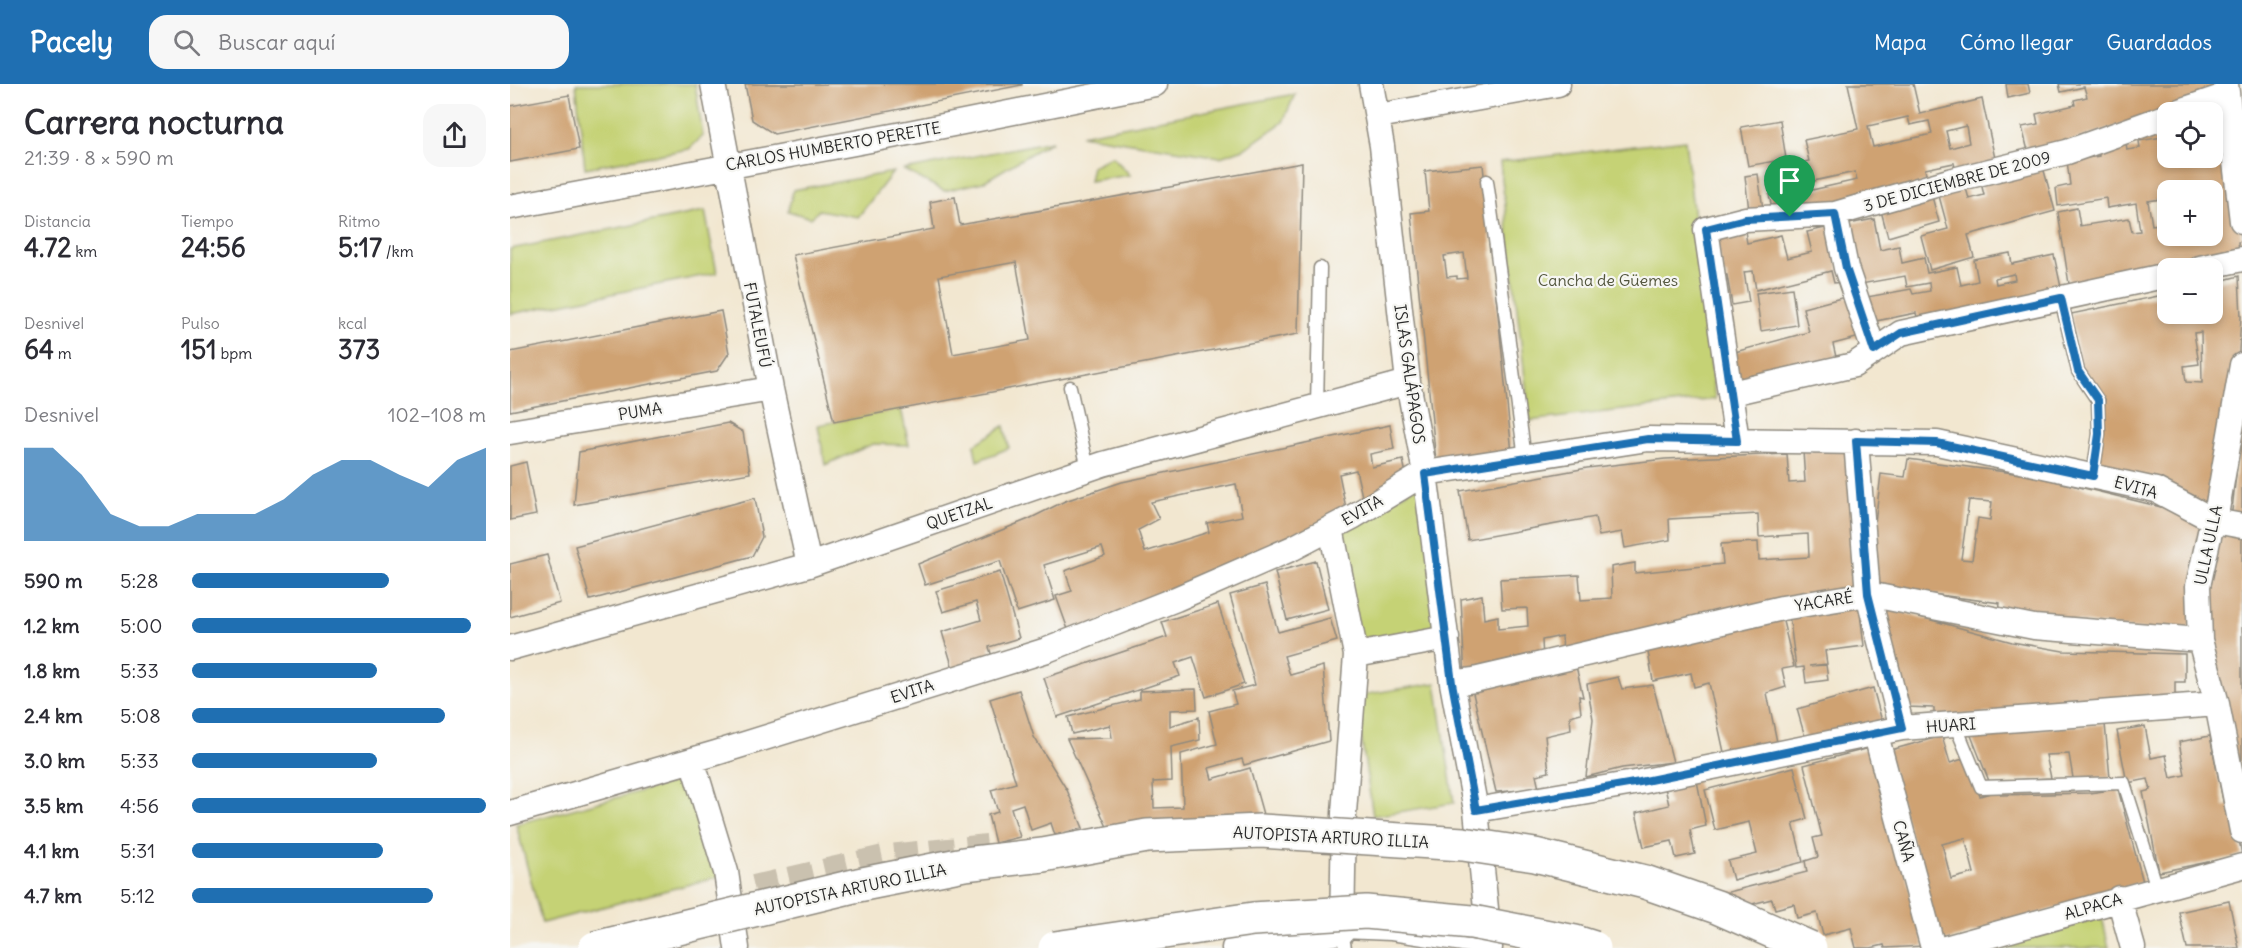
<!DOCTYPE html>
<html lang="es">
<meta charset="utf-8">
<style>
body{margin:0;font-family:Delius,sans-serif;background:#f7f7f7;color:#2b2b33;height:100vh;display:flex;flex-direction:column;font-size:22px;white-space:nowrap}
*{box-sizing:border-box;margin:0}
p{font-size:20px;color:#7c7c81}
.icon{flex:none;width:33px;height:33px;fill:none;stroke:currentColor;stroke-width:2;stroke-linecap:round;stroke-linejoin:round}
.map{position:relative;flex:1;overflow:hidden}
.side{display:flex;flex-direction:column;background:#fff;width:510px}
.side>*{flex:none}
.controls{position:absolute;left:1647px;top:18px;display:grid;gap:12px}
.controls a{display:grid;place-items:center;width:66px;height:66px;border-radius:12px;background:#fff;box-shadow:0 3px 9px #0003;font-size:30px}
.pin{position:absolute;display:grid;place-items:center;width:51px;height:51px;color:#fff;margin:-62px -26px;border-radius:50% 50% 50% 0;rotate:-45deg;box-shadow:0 0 6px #0007}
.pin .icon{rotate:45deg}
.round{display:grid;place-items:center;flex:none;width:63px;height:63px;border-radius:18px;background:#f7f7f7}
.headline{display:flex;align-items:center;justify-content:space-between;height:102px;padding:0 24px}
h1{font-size:33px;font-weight:700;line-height:45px}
.stats{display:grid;grid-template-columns:repeat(3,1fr);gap:9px;height:102px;padding:6px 24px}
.stats div{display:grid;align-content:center}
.stats b{font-size:26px;font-weight:700}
.stats small{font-size:16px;font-weight:400}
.stats p{font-size:16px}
.chart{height:168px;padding:12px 24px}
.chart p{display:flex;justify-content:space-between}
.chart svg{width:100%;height:108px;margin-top:6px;fill:#1f6fb2;opacity:.7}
ul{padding:0 24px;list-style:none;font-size:20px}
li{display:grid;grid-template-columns:96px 72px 1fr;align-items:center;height:45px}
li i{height:15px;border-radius:8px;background:#1f6fb2}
header{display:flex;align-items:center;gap:36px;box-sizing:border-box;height:84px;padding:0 30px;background:#1f6fb2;color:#fff}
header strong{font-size:28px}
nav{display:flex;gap:33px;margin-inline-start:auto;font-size:21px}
.search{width:420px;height:54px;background:#f7f7f7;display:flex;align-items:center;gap:15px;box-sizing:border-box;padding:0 21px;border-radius:18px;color:#7c7c81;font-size:22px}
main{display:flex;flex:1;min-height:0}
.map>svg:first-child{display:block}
</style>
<header>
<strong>Pacely</strong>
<div class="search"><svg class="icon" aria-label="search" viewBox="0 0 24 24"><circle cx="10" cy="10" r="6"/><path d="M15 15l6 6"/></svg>Buscar aquí</div>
<nav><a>Mapa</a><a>Cómo llegar</a><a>Guardados</a></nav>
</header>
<main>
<section class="side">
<div class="headline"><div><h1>Carrera nocturna</h1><p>21:39 · 8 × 590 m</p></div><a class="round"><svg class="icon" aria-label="share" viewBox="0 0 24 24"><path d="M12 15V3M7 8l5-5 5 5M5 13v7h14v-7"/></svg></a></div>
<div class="stats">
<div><p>Distancia</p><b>4.72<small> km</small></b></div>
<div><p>Tiempo</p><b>24:56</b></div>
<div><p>Ritmo</p><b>5:17<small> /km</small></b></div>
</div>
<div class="stats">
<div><p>Desnivel</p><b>64<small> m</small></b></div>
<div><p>Pulso</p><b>151<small> bpm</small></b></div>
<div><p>kcal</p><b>373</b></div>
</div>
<div class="chart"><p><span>Desnivel</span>102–108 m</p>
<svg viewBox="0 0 160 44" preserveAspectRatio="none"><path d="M0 44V6L10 6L20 17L30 33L40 38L50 38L60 33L70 33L80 33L90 27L100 17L110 11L120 11L130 17L140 22L150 11L160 6V44z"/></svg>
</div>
<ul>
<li><b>590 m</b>5:28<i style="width:67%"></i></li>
<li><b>1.2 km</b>5:00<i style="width:95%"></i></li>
<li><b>1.8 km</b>5:33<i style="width:63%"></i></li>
<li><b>2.4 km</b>5:08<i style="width:86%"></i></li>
<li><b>3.0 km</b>5:33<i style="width:63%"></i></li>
<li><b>3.5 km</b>4:56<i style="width:100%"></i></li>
<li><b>4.1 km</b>5:31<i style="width:65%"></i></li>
<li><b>4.7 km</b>5:12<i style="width:82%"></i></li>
</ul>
</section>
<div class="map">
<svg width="1732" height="864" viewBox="0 0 1732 864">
<rect width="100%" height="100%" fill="#f6f6f2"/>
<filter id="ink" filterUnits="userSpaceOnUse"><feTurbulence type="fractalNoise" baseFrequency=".0167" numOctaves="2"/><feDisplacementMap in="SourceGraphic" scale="12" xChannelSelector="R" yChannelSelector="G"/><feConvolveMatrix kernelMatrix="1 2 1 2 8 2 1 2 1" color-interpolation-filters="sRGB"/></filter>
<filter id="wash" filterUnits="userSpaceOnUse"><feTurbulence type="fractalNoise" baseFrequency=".008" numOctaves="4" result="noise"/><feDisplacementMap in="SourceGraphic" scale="24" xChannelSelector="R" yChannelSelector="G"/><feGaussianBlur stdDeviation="1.35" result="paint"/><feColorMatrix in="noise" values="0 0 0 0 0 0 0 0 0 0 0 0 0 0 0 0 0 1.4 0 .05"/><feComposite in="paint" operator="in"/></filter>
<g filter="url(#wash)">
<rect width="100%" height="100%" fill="#f2e7d0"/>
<path fill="#c5d274" stroke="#787e50" stroke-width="1.5" d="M 66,0 L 185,0 L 193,52 L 179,65 L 75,84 Z
M 785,10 L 773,38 L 734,65 L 710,73 L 571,51 Z
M 1175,56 L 1205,315 L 1020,337 L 990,78 Z
M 542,57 L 473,98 L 434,107 L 394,86 Z
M 602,72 L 620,91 L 579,97 L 582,82 Z
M 383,88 L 348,133 L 309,126 L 301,134 L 278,127 L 283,106 Z
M 195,127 L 207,189 L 0,230 L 0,165 Z
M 391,325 L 399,361 L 363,360 L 315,381 L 308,341 Z
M 494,342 L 499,364 L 467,377 L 464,361 Z
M 912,399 L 929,549 L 849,565 L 827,447 Z
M 926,599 L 944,719 L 863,732 L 845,612 Z
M 185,693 L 211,792 L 32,839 L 6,740 Z
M 1592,833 L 1599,864 L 1464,864 Z"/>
<g id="blocks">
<path fill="#cfa272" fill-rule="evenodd" d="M 235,0 L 512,0 L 512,1 L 264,50 L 242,36 Z
M 1338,0 L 1403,0 L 1410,30 L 1472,15 L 1486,79 L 1446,88 L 1444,79 L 1415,85 L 1417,98 L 1352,119 L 1263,129 L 1259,111 L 1283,105 L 1284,110 L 1347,96 L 1345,88 L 1281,102 L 1276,82 L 1299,77 L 1294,56 L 1348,45 ZM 1398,33 L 1400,41 L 1419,37 L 1422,50 L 1363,63 L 1358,42 ZM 1456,42 L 1459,59 L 1440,64 L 1436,47 Z
M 1496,0 L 1518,0 L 1520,9 L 1498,14 Z
M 1549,0 L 1709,0 L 1711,9 L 1519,71 L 1512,43 L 1528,40 L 1526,30 L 1565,21 L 1564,16 L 1577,13 L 1574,3 L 1551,8 Z
M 59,11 L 69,65 L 0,78 L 0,22 Z
M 1270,36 L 1276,75 L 1238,82 L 1231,43 Z
M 1714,43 L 1732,157 L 1728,158 L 1730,172 L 1559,200 L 1548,128 L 1567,124 L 1570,142 L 1619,134 L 1622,148 L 1630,147 L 1626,119 L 1597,124 L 1596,114 L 1548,122 L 1546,104 L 1560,101 L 1557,77 L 1589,72 L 1588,62 L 1616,58 L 1617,66 L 1630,64 L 1629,57 L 1658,52 L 1658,74 L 1702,74 L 1702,45 ZM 1658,106 L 1702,106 L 1702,152 L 1658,152 L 1658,139 L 1642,141 L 1638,117 L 1658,114 Z
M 792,79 L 788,250 L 324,338 L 283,171 L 424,145 L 420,118 L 445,113 L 450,141 ZM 506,178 L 520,256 L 443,270 L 429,192 Z
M 973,81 L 1002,369 L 926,377 L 901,129 L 919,127 L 915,87 ZM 954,169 L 957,194 L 947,195 L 947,192 L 937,193 L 934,172 Z
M 1533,83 L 1545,127 L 1458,151 L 1464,173 L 1420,186 L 1411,152 L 1438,145 L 1429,112 L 1456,104 L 1459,115 L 1474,111 L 1471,99 Z
M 1248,90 L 1253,125 L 1239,127 L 1235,92 Z
M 1421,109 L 1429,138 L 1378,153 L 1370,123 Z
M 1364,135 L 1370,166 L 1389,162 L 1392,179 L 1414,174 L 1417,189 L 1447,183 L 1451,201 L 1468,197 L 1464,176 L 1500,169 L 1502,180 L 1544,171 L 1552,208 L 1408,237 L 1406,229 L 1361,238 L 1357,213 L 1401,205 L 1403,210 L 1420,207 L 1419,199 L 1397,203 L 1395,192 L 1351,200 L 1339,140 ZM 1504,190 L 1505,196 L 1486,200 L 1485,194 Z
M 1320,143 L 1332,198 L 1324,199 L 1321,187 L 1246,206 L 1243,187 L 1234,188 L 1239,218 L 1222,221 L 1217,191 L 1213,191 L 1206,152 L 1235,147 L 1237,159 L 1271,151 L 1277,174 L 1302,168 L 1297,148 Z
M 1729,192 L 1731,233 L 1729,268 L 1703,430 L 1588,385 L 1595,315 L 1571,285 L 1561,230 L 1658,210 L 1658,230 L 1702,230 L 1702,199 ZM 1691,248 L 1692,299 L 1676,298 L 1674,282 L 1689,280 L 1684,249 Z
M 1282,204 L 1287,241 L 1251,247 L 1246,209 Z
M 1339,212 L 1350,253 L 1323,260 L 1326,273 L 1229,300 L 1221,269 L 1299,248 L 1293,224 Z
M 211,227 L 219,269 L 207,287 L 0,327 L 0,268 Z
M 218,339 L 233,348 L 240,389 L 64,421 L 69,368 Z
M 880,341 L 884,365 L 860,370 L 862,383 L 893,376 L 897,395 L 854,421 L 846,386 L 829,390 L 837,429 L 560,551 L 546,512 L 562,507 L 555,487 L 595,472 L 592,463 L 534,481 L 545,516 L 507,528 L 490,477 L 415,501 L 408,480 L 519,435 L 555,417 L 612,398 ZM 726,400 L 732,432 L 697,439 L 699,448 L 635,468 L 628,446 L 649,435 L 641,418 Z
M 1730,353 L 1732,353 L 1732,437 L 1721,436 Z
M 1343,365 L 1351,504 L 1053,571 L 1052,552 L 1032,556 L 1033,577 L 955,595 L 951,515 L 972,511 L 974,535 L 988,532 L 988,545 L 1018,542 L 1017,524 L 992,525 L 990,495 L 1069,491 L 1071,516 L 1102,514 L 1101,483 L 1125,479 L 1125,489 L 1213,480 L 1211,460 L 1248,458 L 1249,476 L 1299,473 L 1298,450 L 1249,453 L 1248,430 L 1159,435 L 1160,456 L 1115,464 L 1112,448 L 1089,452 L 1085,433 L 958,456 L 950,407 L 1077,384 L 1155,375 L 1277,370 L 1279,399 L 1295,398 L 1293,367 Z
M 1398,375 L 1518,391 L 1549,398 L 1655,424 L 1693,442 L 1679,552 L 1489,528 L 1490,519 L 1360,502 L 1362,464 L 1371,390 L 1395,393 ZM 1459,416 L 1482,418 L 1480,436 L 1468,434 L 1462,476 L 1451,475 Z
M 16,378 L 26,431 L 0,436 L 0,382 Z
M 245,414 L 252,453 L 242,472 L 80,516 L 65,462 Z
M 1706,449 L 1732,452 L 1732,676 L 1726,678 L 1698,564 L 1698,503 Z
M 37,471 L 50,519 L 0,533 L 0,480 Z
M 806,477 L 818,525 L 777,536 L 765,488 Z
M 490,488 L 509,554 L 479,563 L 483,576 L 444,588 L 432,548 L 471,536 L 466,518 L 433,528 L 426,507 Z
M 755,501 L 768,548 L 820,534 L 827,557 L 774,572 L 780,591 L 813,582 L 819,657 L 734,681 L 732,675 L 699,684 L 702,695 L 740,684 L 756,741 L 598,745 L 557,655 L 602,654 L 600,641 L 562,650 L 558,633 L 630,615 L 630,607 L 686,605 L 687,625 L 660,626 L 660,642 L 689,633 L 690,656 L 661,663 L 662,697 L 643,698 L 644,724 L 673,723 L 671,670 L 707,660 L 699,627 L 726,620 L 722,607 L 745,601 L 720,511 Z
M 708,520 L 734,600 L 696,613 L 683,573 L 665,579 L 670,592 L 547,633 L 534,594 L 657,553 L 652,538 Z
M 1349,521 L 1354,562 L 1315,567 L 1317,580 L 1299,582 L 1316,581 L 1318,596 L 1296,599 L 1294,583 L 1286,584 L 1279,530 Z
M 1366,521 L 1502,558 L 1553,567 L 1675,570 L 1675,598 L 1665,598 L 1665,617 L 1424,633 L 1424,624 L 1397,623 L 1397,611 L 1388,610 Z
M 1271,529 L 1284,583 L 1272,585 L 1276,603 L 1257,609 L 1268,663 L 1215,673 L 1199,599 L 1184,603 L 1181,589 L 1143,597 L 1137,562 Z
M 1066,582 L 1073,613 L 1069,612 L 1071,629 L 1060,632 L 1061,646 L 1035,652 L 1039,688 L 1026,691 L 1029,705 L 986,708 L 962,605 Z
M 1108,593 L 1112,605 L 1143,601 L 1163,678 L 1112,684 L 1076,693 L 1083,635 L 1077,600 Z
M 1363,604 L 1373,641 L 1349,648 L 1347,640 L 1321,647 L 1297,660 L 1287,625 Z
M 509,606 L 524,653 L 557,706 L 573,744 L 545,751 L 541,739 L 521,746 L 513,720 L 501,724 L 510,753 L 485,759 L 478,731 L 488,728 L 481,706 L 506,699 L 480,615 Z
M 1595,640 L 1600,694 L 1563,694 L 1559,670 L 1536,671 L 1541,694 L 1479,697 L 1460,649 Z
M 1635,642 L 1641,674 L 1656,671 L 1661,694 L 1675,691 L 1669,658 L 1700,652 L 1714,722 L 1722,721 L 1732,771 L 1649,788 L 1633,708 L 1641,706 L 1638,695 L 1617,699 L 1607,647 Z
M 1432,652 L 1440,679 L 1453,675 L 1470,712 L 1490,706 L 1491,711 L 1580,709 L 1608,705 L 1633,798 L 1430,859 L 1377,667 ZM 1455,754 L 1464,789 L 1441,795 L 1432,760 Z
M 1364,663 L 1414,862 L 1375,864 L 1374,861 L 1361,864 L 1346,864 L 1341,844 L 1313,851 L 1307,829 L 1287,834 L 1284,820 L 1265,825 L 1262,815 L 1242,820 L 1207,811 L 1297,788 L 1295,777 L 1308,773 L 1303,754 L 1312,752 L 1294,681 Z
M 1284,683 L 1297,735 L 1283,739 L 1293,778 L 1223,796 L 1218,777 L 1247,770 L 1239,738 L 1205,746 L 1195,706 Z
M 1186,692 L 1196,742 L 1180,746 L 1185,770 L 1166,774 L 1162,757 L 1134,763 L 1126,729 L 1159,721 L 1154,699 Z
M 1719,817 L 1729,864 L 1677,864 L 1669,828 Z"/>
</g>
</g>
<g filter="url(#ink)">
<use href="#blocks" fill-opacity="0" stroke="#8e897e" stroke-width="1.5"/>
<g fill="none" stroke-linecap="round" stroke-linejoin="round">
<path stroke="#cac1af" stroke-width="24" stroke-dasharray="24 12" stroke-linecap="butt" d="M 244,803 L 378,772 L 477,762"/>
<defs>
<path id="lane" d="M 977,97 L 1015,374
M 1551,215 L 1568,287 L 1588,317 L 1589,350 L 1583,391
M 560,303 L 578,385
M 807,322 L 810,184
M 1445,640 L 1471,703 L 1614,699 L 1647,804
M 835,864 L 832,848 L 881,850 L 972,864"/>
<path id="street" d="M 203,0 L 261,305 L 299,481
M 861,0 L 872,62 L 898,298 L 915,389 L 942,599 L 966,726 L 980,864
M 1716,0 L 1732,137
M 1667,28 L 1717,11
M 868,32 L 1048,0
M 0,123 L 398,49 L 645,0
M 1325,130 L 1336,184 L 1364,267
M 1690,184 L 1732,175
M 1732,281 L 1705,437 L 1700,448 L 1688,502 L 1690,556 L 1707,620 L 1732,747
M 1221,309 L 1344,281 L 1391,249 L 1658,191
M 0,348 L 261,305
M 1227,357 L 1196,145 L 1235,135 L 1325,130 L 1439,97 L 1557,68 L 1658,32
M 1346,357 L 1358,510 L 1392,644
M 0,564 L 299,481 L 593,380 L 898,298
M 846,571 L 937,554
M 942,599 L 964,596 L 1272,524 L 1358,510 L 1524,543 L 1690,556
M 1366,651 L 1423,864
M 182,676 L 216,788 L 227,864
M 966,726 L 1130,698 L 1392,644 L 1707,620
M 0,729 L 206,669 L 537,566 L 666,515 L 783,464 L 844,432 L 915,389 L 1138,355 L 1427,359 L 1646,406 L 1705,437 L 1732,442
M 1609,814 L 1623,864
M 724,864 L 832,848 L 834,729 L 846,571 L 821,444
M 1435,864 L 1732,782"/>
</defs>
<use href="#lane" stroke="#8e897e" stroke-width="15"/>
<use href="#street" stroke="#8e897e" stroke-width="27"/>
<use href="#lane" stroke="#fff" stroke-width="12"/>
<use href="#street" stroke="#fff" stroke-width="24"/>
<defs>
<path id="highway-bridge" d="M 85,864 L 348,801 L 454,780 L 533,771 L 637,752 L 751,747 L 953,760 L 1025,771 L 1135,798 L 1207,823 L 1300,864
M 545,864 L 743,835 L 856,828 L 962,838 L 1065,858 L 1084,864"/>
</defs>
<use href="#highway-bridge" stroke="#8e897e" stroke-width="36" stroke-linecap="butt"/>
<use href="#highway-bridge" stroke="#fff" stroke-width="33"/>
</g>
</g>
<g fill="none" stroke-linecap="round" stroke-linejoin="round" filter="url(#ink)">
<defs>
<path id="route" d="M 1325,130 L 1336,184 L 1364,267 L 1391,249 L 1551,214 L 1568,287 L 1588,316 L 1589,350 L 1583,392 L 1427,359 L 1346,357 L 1358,510 L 1392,644 L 1130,698 L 966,726 L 942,599 L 915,390 L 1138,355 L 1227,357 L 1196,145 L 1235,135 Z"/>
</defs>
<use href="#route" stroke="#fff" stroke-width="12"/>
<use href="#route" stroke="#1f6fb2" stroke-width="8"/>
</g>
<g text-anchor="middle" stroke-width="4.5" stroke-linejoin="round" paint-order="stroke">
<g font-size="16" fill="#2b2b2b" stroke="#f6f6f2">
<text transform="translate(323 62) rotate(-10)" y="6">CARLOS HUMBERTO PERETTE</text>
<text transform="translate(1447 97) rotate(-15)" y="6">3 DE DICIEMBRE DE 2009</text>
<text transform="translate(248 241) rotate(79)" y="6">FUTALEUFÚ</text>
<text transform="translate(900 290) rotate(82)" y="6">ISLAS GALÁPAGOS</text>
<text transform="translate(130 327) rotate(-9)" y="6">PUMA</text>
<text transform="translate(1626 403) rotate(16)" y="6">EVITA</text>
<text transform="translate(852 426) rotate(-30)" y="6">EVITA</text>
<text transform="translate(449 429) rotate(-19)" y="6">QUETZAL</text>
<text transform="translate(1698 461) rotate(-78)" y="6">ULLA ULLA</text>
<text transform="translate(1314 517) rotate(-9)" y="6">YACARÉ</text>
<text transform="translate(402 607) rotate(-18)" y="6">EVITA</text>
<text transform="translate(1441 641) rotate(-4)" y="6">HUARI</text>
<text transform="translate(821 753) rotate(3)" y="6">AUTOPISTA ARTURO ILLIA</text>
<text transform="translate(1394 757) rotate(75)" y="6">CAÑA</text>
<text transform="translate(340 805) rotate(-12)" y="6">AUTOPISTA ARTURO ILLIA</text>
<text transform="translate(1583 822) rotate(-16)" y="6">ALPACA</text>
</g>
<g font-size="16" fill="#52553d" stroke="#f6f6f2">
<text x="1098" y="202">Cancha de Güemes</text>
</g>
</g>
</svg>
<div class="controls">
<a><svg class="icon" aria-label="locate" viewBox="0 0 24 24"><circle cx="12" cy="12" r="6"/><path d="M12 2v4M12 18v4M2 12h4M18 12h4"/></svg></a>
<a>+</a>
<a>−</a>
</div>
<div class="pin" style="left:1280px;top:133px;background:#1e9e55"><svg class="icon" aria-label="arrive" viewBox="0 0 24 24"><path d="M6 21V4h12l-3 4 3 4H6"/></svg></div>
</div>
</main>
